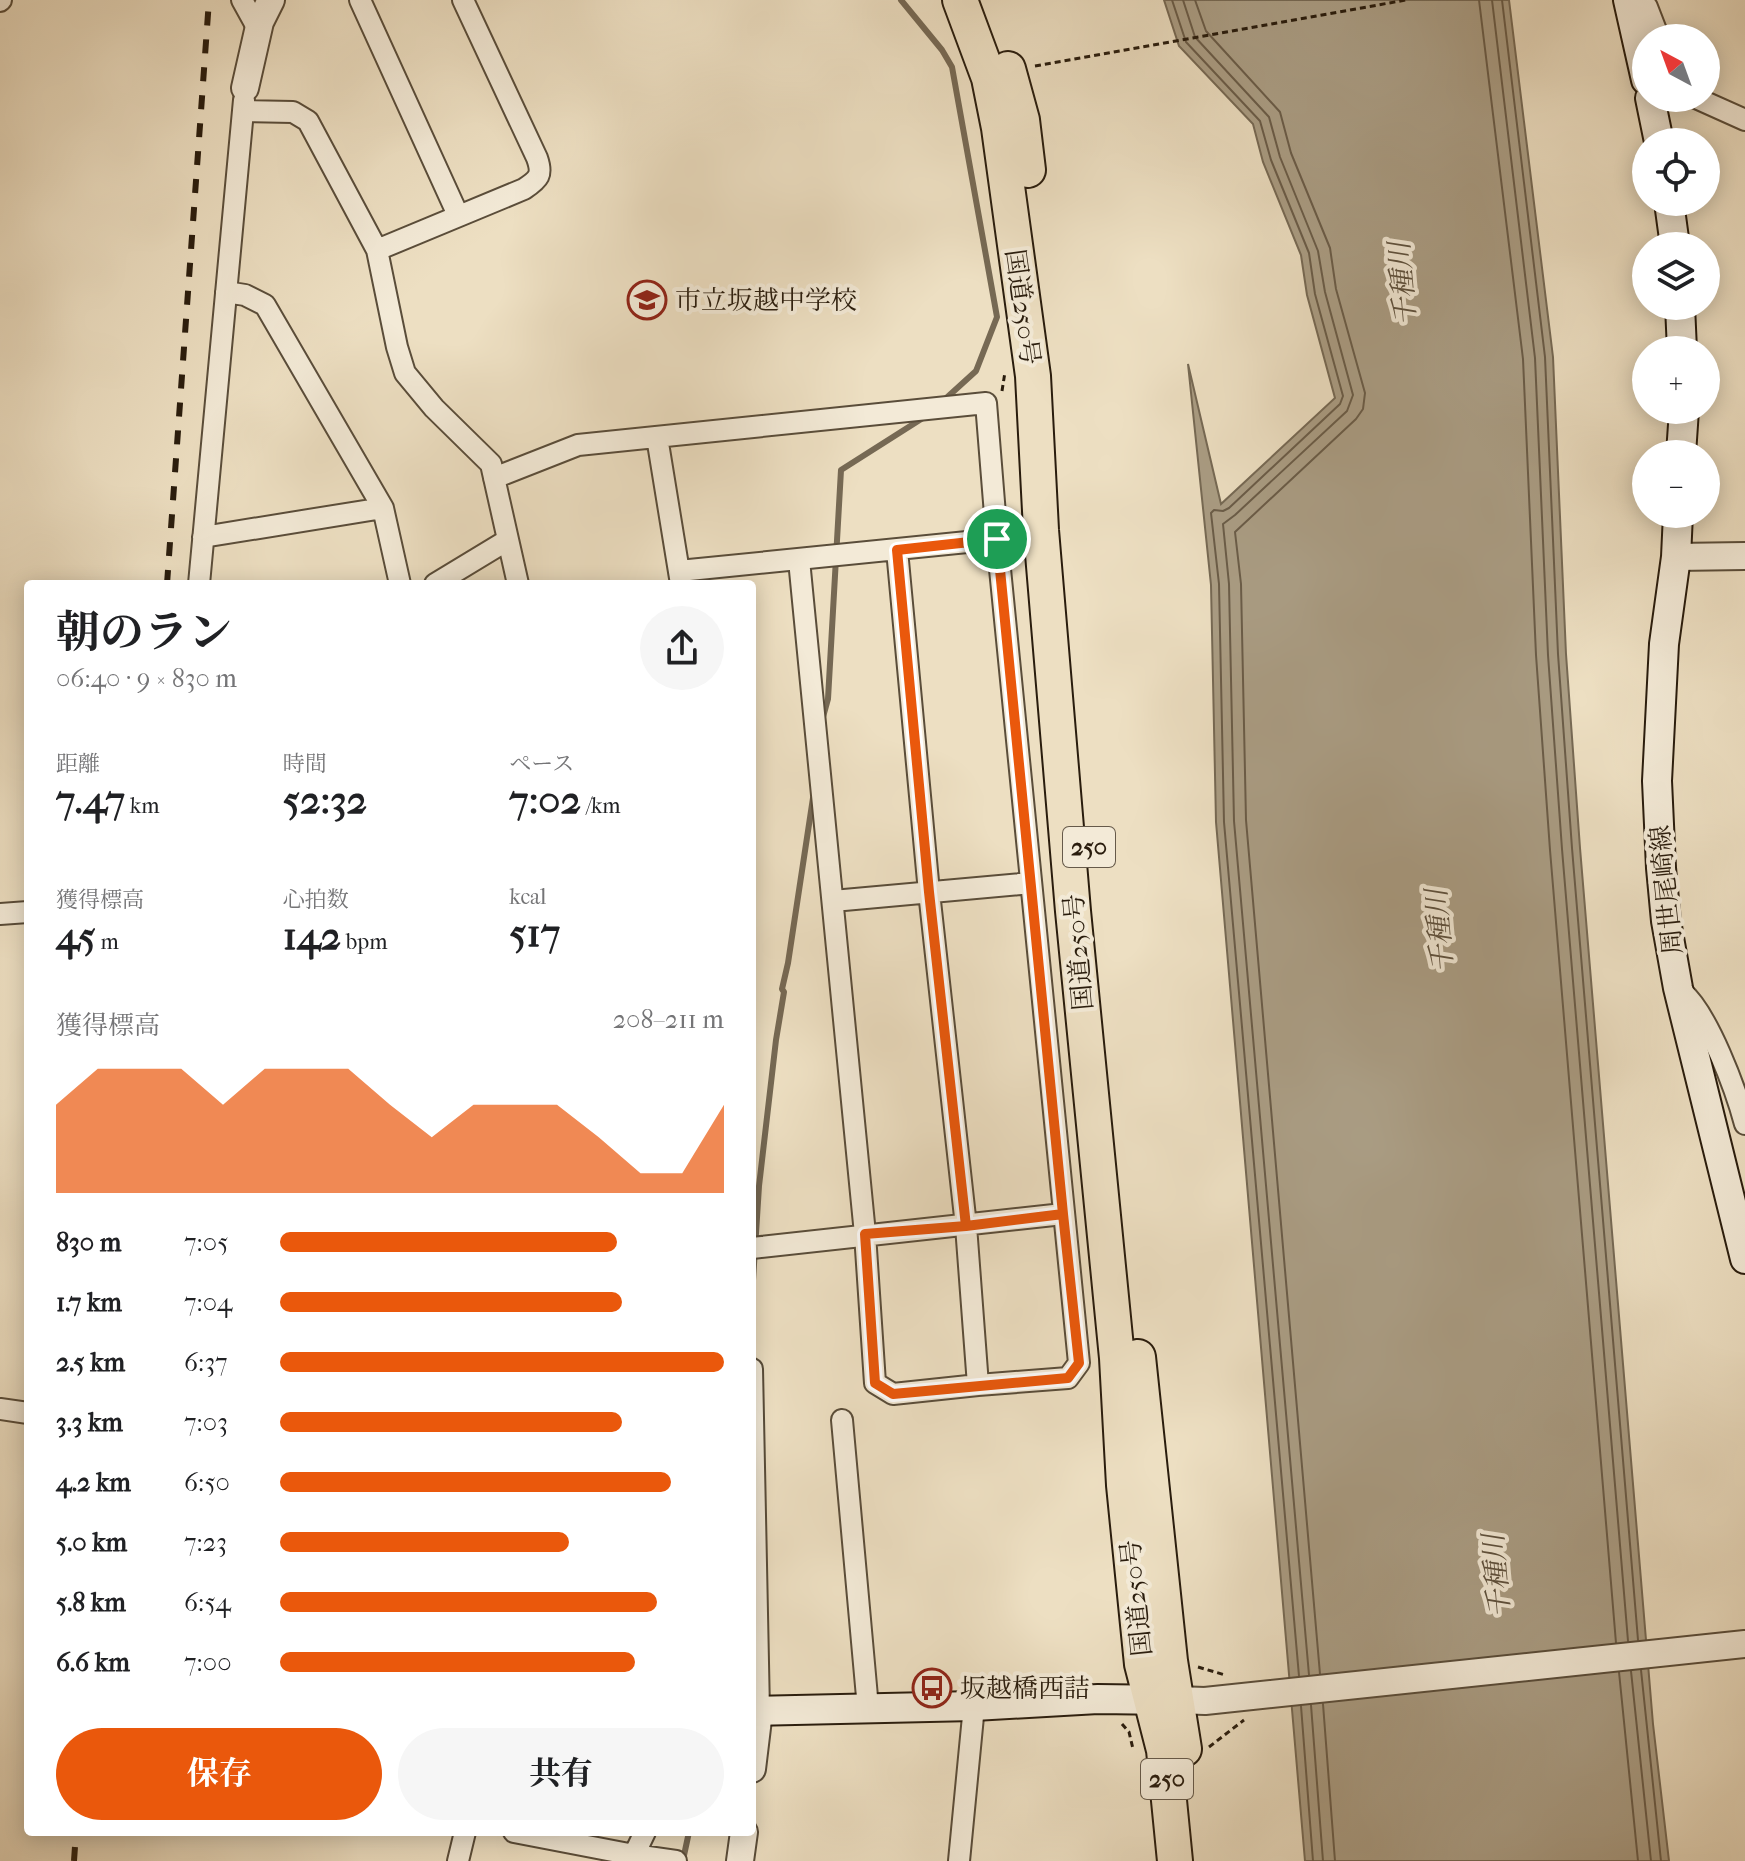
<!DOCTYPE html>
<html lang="ja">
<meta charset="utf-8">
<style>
body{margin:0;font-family:"IM FELL French Canon","Noto Serif JP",serif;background:#f6f6f6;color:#202124;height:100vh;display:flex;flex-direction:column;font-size:30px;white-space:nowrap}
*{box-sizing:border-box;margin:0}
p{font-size:26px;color:#757577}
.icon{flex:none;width:44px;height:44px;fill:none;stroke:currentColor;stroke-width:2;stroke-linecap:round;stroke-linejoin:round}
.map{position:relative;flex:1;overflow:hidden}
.sheet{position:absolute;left:24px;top:580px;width:732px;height:1256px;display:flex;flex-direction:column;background:#fff;border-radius:8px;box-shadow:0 4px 20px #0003}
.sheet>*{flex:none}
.needle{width:52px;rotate:319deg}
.fabs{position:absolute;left:1632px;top:24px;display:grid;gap:16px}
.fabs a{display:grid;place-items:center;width:88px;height:88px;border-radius:50%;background:#fff;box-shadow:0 4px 20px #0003;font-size:40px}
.pin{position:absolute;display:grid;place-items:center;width:68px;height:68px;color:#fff;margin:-34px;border:4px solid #fff;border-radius:50%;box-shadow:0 2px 8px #0007}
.round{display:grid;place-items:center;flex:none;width:84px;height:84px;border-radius:42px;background:#f6f6f6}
.overview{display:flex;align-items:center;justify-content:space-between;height:136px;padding:0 32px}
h1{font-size:44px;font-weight:700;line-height:60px}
.metrics{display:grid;grid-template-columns:repeat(3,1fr);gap:12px;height:136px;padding:8px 32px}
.metrics div{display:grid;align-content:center}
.metrics b{font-size:40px;font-weight:700}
.metrics small{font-size:22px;font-weight:400}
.metrics p{font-size:22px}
.chart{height:224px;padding:16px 32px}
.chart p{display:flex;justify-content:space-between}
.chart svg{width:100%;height:144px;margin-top:8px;fill:#ea580c;opacity:.7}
.button{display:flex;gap:16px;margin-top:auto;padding:16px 32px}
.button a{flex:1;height:92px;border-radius:48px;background:#ea580c;color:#fff;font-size:32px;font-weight:700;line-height:92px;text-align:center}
.button a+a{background:#f6f6f6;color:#202124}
ul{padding:0 32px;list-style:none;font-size:26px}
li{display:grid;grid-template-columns:128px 96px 1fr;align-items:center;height:60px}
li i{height:20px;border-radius:10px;background:#ea580c}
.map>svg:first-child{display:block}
</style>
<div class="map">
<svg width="1745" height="1861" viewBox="0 0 1745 1861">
<rect width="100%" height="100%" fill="#eddfc2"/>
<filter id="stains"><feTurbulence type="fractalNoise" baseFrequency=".0025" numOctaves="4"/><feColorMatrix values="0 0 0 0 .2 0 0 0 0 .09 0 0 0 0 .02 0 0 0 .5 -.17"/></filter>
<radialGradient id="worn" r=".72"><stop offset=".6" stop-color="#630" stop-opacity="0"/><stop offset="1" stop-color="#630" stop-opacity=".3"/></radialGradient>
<path fill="#aa9d84" stroke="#766954" stroke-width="2" d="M 1164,0 L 1509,0 L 1553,357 L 1566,654 L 1580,848 L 1653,1724 L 1669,1861 L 1305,1861 L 1216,822 L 1211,585 L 1188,364 L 1221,504 L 1335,398 L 1307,295 L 1301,255 L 1263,162 L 1253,124 L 1179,46 Z"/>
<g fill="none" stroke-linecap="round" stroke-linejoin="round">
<path stroke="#6a5c48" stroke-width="2" d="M 1172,0 L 1186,42 L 1260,121 L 1271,160 L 1309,253 L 1315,294 L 1343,396 L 1340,404 L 1229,508 L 1223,511 L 1214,510 L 1211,513 L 1219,584 L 1224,822 L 1299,1676
M 1183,0 L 1195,37 L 1269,117 L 1280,157 L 1318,251 L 1325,292 L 1353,395 L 1347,411 L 1235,515 L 1223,524 L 1229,584 L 1234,821 L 1309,1675
M 1195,0 L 1206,31 L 1280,112 L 1291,153 L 1330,248 L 1336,289 L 1365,393 L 1363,409 L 1356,419 L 1235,532 L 1241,584 L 1246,820 L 1320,1674
M 1479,0 L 1523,359 L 1536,655 L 1550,850 L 1616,1643
M 1492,0 L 1535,358 L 1548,655 L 1562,849 L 1628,1641
M 1502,0 L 1545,357 L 1558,654 L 1572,848 L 1638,1640
M 1641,1670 L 1661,1861
M 1631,1671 L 1651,1861
M 1619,1672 L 1638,1861
M 1323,1704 L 1335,1861
M 1311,1705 L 1323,1861
M 1301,1706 L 1313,1861"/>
<path stroke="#766954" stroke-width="6" d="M 901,0 L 942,50 L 952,67 L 997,317 L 976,371 L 943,401
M 823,717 L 828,699 L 841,470 L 926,416
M 752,1296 L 759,1186 L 776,1040 L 784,992 L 782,989 L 788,963 L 813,798
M 683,1860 L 689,1832"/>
<defs>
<path id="minor" d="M 242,0 L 258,29
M 360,0 L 458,215
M 1642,0 L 1647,7 L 1659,38
M 0,1 L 1,0
M 1696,98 L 1745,120
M 243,111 L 293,112 L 308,121 L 377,250 L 397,347 L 405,373 L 434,408 L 491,464 L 518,584
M 377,250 L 524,189 C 539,179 543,175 537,158 L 463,0
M 226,292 L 245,295 L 265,305 L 383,508 L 400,584
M 657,437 L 681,584
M 494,478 L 578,445 L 986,403 L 997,539
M 203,537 L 383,508
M 799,560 L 865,1234 L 875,1383 L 893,1394 L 978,1385 L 966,1226 L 929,892 L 897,550
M 679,571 L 997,539 L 1079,1363 L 1068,1378 L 978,1385
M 199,584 L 244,100
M 435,584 L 506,541
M 833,901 L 1031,883
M 0,914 L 28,912
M 1682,992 C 1708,1014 1736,1090 1745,1124
M 752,1248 L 1063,1214
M 752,1369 L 759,1711
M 0,1409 L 28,1413
M 842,1420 L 868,1708
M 514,1832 L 634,1855 L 645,1832
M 458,1861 L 465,1832
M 632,1861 L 634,1855 L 676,1861
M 959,1861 L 974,1706"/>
<path id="tertiary" d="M 245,88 L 260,22 L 271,0
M 1676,557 L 1745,556
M 1176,1700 L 1205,1701 L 1745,1644
M 752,1769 L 759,1711
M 740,1861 L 744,1832"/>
<path id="secondary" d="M 1628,0 L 1646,80
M 1650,98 L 1659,142
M 1669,202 L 1675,246
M 1680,306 L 1682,350
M 1681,454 L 1684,410
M 1678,514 L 1676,557 L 1664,644 L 1657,781 L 1661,868 L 1666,921 L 1678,988 L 1745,1259
M 752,1711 L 974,1706 L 1098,1699 L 1171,1700"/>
<path id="trunk" d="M 960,0 L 989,78 L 999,128 L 1033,376 L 1041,530 L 1073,911 L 1117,1358 L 1124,1485 L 1142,1664 L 1164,1750 L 1175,1861
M 1008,69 L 1022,120 L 1028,170
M 1138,1357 L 1170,1661 L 1184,1749"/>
</defs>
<use href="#minor" stroke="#5a4d3a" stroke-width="24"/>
<use href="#tertiary" stroke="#5a4d3a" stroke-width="30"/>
<use href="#secondary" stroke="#291c0d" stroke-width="32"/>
<use href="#trunk" stroke="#291c0d" stroke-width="38"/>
<path stroke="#291c0d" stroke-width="3" stroke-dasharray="6 4" stroke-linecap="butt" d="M 1035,66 L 1406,0
M 1002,391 L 1005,372
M 1198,1667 L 1225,1675
M 1122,1724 L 1129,1732 L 1133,1749
M 1209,1747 L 1244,1720"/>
<use href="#minor" stroke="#f3ead7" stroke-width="20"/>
<use href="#tertiary" stroke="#f3ead7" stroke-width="26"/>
<use href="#secondary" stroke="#f3ead7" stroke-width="28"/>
<use href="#trunk" stroke="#eddfc2" stroke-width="34"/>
<path stroke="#291c0d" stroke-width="6" stroke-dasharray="14 14" stroke-linecap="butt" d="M 167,584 L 209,0
M 74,1861 L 76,1832"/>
</g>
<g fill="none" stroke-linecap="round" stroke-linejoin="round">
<defs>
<path id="route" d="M 997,539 L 1063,1214 L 966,1226 L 865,1234 L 875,1383 L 893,1394 L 1068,1378 L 1079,1363 L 1063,1214 L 966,1226 L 929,892 L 897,550 L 997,539"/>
</defs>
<use href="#route" stroke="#fff" stroke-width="16"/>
<use href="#route" stroke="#ea580c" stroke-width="10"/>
</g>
<defs>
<symbol id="school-ring" viewBox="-11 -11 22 22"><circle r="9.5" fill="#f3ead7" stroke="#8f2418" stroke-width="1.5"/><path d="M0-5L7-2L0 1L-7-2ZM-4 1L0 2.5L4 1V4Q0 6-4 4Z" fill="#8f2418"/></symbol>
<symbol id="bus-ring" viewBox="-11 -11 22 22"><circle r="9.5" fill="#f3ead7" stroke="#8f2418" stroke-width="1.5"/><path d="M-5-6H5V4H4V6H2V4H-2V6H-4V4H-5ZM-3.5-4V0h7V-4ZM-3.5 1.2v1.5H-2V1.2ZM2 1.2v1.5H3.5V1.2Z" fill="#8f2418"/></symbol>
</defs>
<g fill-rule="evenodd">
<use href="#school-ring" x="625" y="278" width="44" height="44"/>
<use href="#bus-ring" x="910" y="1666" width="44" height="44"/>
</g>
<g text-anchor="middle" stroke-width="8" stroke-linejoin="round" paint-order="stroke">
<g fill="#f3ead7" stroke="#665a4a" stroke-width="2">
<rect x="1063" y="827" width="52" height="40" rx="6"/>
<rect x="1141" y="1759" width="52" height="40" rx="6"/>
</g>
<g font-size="24" font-weight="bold" fill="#291c0d">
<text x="1089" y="855">250</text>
<text x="1167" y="1787">250</text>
</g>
<g font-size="26" fill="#291c0d" stroke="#f3ead7" text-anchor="start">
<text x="675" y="309">市立坂越中学校</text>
<text x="960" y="1697">坂越橋西詰</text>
</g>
<g font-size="26" fill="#291c0d" stroke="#f3ead7">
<text transform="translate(1023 307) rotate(82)" y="9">国道250号</text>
<text transform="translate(1666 890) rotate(-96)" y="9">周世尾崎線</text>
<text transform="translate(1078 952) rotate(-95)" y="9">国道250号</text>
<text transform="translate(1136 1598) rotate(-96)" y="9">国道250号</text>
</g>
<g font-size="28" font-style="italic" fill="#5d503d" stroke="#f3ead7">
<text transform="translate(1402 284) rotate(-95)" y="10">千種川</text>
<text transform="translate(1439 931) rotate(-95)" y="10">千種川</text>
<text transform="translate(1496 1576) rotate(-95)" y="10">千種川</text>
</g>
</g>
<rect width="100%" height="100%" filter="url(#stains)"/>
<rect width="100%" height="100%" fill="url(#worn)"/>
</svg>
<div class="fabs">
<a><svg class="needle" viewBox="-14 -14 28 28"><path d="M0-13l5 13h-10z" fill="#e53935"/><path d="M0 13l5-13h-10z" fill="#757577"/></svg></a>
<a><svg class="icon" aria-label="locate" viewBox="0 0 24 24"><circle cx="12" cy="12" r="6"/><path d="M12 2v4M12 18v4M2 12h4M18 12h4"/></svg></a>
<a><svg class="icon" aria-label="layers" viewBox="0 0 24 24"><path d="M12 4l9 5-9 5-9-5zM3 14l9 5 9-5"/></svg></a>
<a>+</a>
<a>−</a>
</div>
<div class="pin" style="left:997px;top:539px;background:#1e9e55"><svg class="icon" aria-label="arrive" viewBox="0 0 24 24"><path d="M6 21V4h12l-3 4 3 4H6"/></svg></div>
<section class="sheet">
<div class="overview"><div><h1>朝のラン</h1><p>06:40 · 9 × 830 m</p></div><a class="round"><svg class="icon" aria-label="share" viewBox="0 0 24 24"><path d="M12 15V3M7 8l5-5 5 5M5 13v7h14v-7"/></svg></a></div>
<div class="metrics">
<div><p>距離</p><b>7.47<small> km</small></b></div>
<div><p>時間</p><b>52:32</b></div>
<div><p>ペース</p><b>7:02<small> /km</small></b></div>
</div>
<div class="metrics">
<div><p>獲得標高</p><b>45<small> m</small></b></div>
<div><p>心拍数</p><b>142<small> bpm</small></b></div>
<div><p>kcal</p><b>517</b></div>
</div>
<div class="chart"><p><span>獲得標高</span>208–211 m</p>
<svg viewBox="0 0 160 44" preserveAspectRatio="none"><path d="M0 44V17L10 6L20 6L30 6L40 17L50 6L60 6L70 6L80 17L90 27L100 17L110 17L120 17L130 27L140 38L150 38L160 17V44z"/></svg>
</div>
<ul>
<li><b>830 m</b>7:05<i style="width:76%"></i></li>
<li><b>1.7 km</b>7:04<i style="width:77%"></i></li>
<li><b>2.5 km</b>6:37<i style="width:100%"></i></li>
<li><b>3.3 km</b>7:03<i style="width:77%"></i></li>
<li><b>4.2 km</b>6:50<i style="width:88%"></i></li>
<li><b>5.0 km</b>7:23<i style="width:65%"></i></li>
<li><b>5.8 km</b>6:54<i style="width:85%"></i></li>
<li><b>6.6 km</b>7:00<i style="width:80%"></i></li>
</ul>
<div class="button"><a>保存</a><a>共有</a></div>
</section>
</div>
